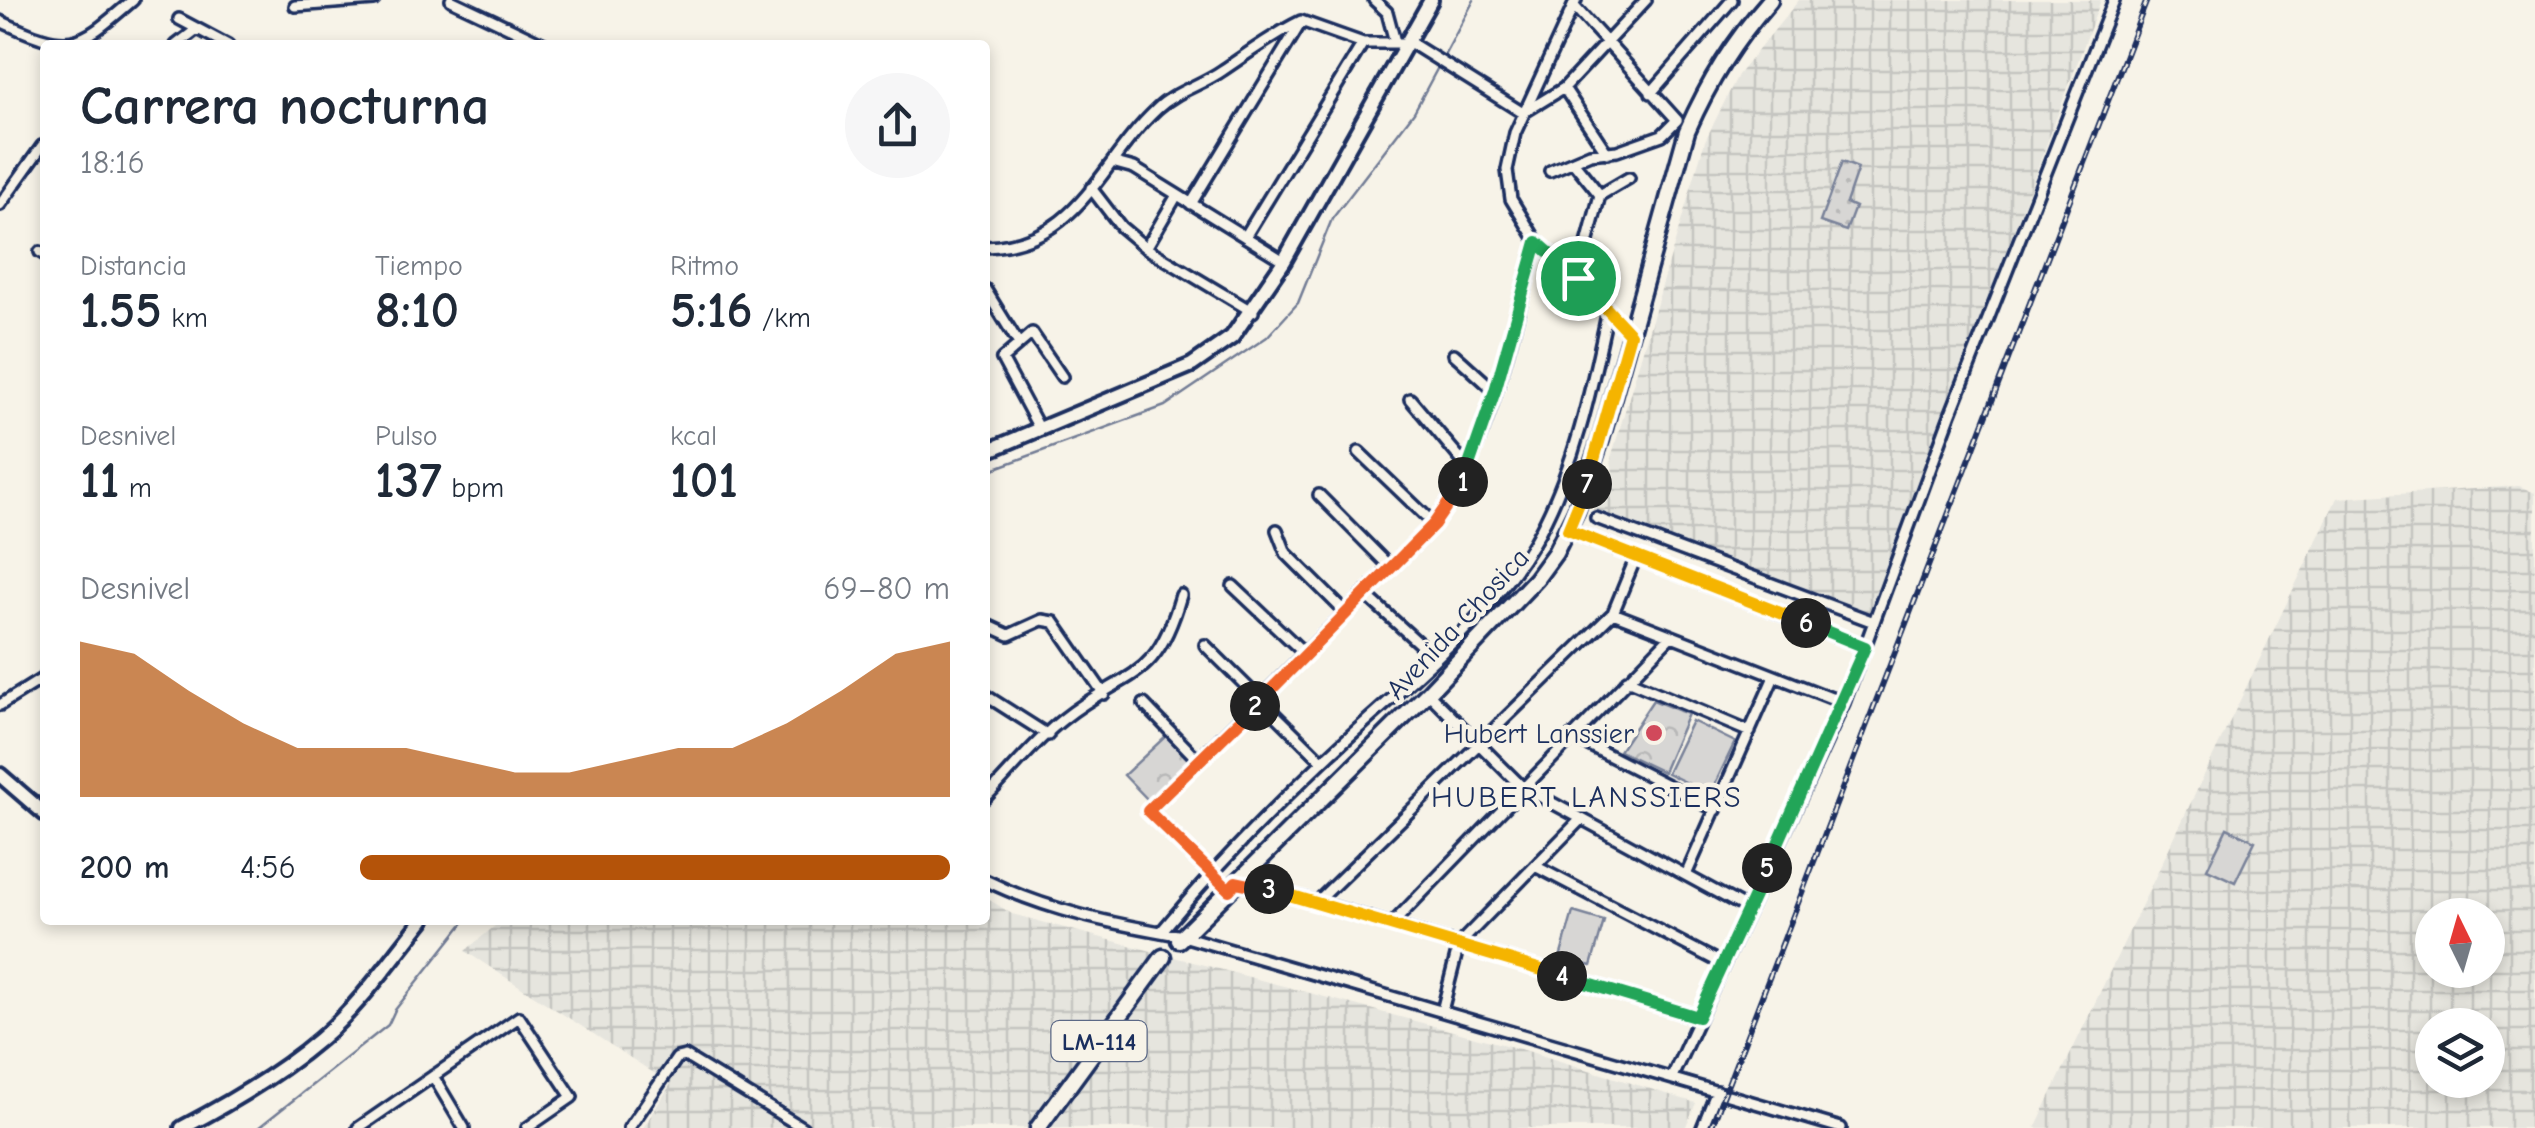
<!DOCTYPE html>
<html lang="es">
<meta charset="utf-8">
<style>
body{margin:0;font-family:"Comic Neue",sans-serif;background:#f6f6f7;color:#1f2937;height:100vh;display:flex;flex-direction:column;font-size:38px;white-space:nowrap}
*{box-sizing:border-box;margin:0}
p{font-size:32px;color:#747a83}
.icon{flex:none;width:55px;height:55px;fill:none;stroke:currentColor;stroke-width:2;stroke-linecap:round;stroke-linejoin:round}
.map{position:relative;flex:1;overflow:hidden}
.details{position:absolute;left:40px;top:40px;width:950px;height:885px;display:flex;flex-direction:column;background:#fff;border-radius:10px;box-shadow:0 5px 15px #0003}
.details>*{flex:none}
.needle{width:65px;rotate:355deg}
.buttons{position:absolute;left:2415px;top:898px;display:grid;gap:20px}
.buttons a{display:grid;place-items:center;width:90px;height:90px;border-radius:50%;background:#fff;box-shadow:0 5px 15px #0003;font-size:50px}
.pin{position:absolute;display:grid;place-items:center;width:85px;height:85px;color:#fff;margin:-42px;border:5px solid #fff;border-radius:50%;box-shadow:0 2px 10px #0007}
.km{position:absolute;width:50px;height:50px;margin:-25px;border-radius:50%;background:#222;color:#fff;font-size:28px;line-height:50px;text-align:center}
.round{display:grid;place-items:center;flex:none;width:105px;height:105px;border-radius:52px;background:#f6f6f7}
.head{display:flex;align-items:center;justify-content:space-between;height:170px;padding:0 40px}
h1{font-size:55px;font-weight:600;line-height:75px}
.stats{display:grid;grid-template-columns:repeat(3,1fr);gap:15px;height:170px;padding:10px 40px}
.stats div{display:grid;align-content:center}
.stats b{font-size:50px;font-weight:600}
.stats small{font-size:28px;font-weight:400}
.stats p{font-size:28px}
.chart{height:280px;padding:20px 40px}
.chart p{display:flex;justify-content:space-between}
.chart svg{width:100%;height:180px;margin-top:10px;fill:#b45309;opacity:.7}
ul{padding:0 40px;list-style:none;font-size:32px}
li{display:grid;grid-template-columns:160px 120px 1fr;align-items:center;height:75px}
li i{height:25px;border-radius:12px;background:#b45309}
.map>svg:first-child{display:block}
</style>
<div class="map">
<svg width="2535" height="1128" viewBox="0 0 2535 1128">
<defs>
<pattern id="industrial-grid" width="8" height="8" patternUnits="userSpaceOnUse" patternTransform="scale(2.5)"><rect width="8" height="8" fill="#e6e5de"/><path d="M0 4h8M4 0v8" fill="none" stroke="#c5c5c1"/></pattern>
<pattern id="grass-dots" width="8" height="8" patternUnits="userSpaceOnUse" patternTransform="scale(2.5)"><rect width="8" height="8" fill="#d7d6d4"/><path d="M2 2h.1M6 6h.1" fill="none" stroke="#b8b8b8" stroke-width="1.8" stroke-linecap="round"/></pattern>
<pattern id="park-crowns" width="20" height="18" patternUnits="userSpaceOnUse" patternTransform="scale(2.5)"><rect width="20" height="18" fill="#d7d6d4"/><path d="M2 6a3 3 0 1 1 6 0M12 15a3 3 0 1 1 6 0" fill="none" stroke="#b8b8b8"/></pattern>
</defs>
<rect width="100%" height="100%" fill="#f7f3e8"/>
<filter id="ink" filterUnits="userSpaceOnUse"><feTurbulence type="fractalNoise" baseFrequency=".01" numOctaves="2"/><feDisplacementMap in="SourceGraphic" scale="20" xChannelSelector="R" yChannelSelector="G"/><feConvolveMatrix kernelMatrix="1 2 1 2 8 2 1 2 1" color-interpolation-filters="sRGB"/></filter>
<g filter="url(#ink)">
<path fill="url(#industrial-grid)" fill-rule="evenodd" d="M 1799,0 L 2101,0 L 1870,612 L 1593,510 L 1605,473 L 1613,474 L 1611,458 L 1705,141 L 1738,75 Z
M 2519,486 L 2535,493 L 2535,1128 L 2035,1128 L 2337,498 ZM 2432,915 L 2488,915 L 2488,970 L 2432,970 ZM 2432,1025 L 2488,1025 L 2488,1080 L 2432,1080 Z
M 985,897 L 1012,914 L 1524,1050 L 1696,1103 L 1685,1128 L 643,1128 L 671,1084 L 465,951 L 502,920 L 985,920 Z"/>
<path fill="url(#grass-dots)" stroke="#798299" stroke-width="2.5" d="M 1842,162 L 1858,168 L 1846,203 L 1855,207 L 1846,231 L 1820,222 Z"/>
<path fill="url(#park-crowns)" stroke="#798299" stroke-width="2.5" d="M 1653,700 L 1688,714 L 1663,772 L 1619,751 Z
M 1168,734 L 1194,762 L 1151,803 L 1124,775 Z"/>
<path fill="#d7d6d4" stroke="#798299" stroke-width="2.5" d="M 1692,721 L 1735,742 L 1710,794 L 1667,773 Z
M 2227,828 L 2255,841 L 2235,882 L 2207,869 Z
M 1573,912 L 1604,921 L 1591,966 L 1560,958 Z"/>
<g fill="none" stroke-linecap="round" stroke-linejoin="round">
<path stroke="#727c95" stroke-width="2.5" d="M 985,472 L 1165,406 L 1267,337 L 1298,303 L 1332,219 L 1414,112 L 1474,0
M 258,1128 L 388,1025 L 395,1010 L 466,920"/>
<defs>
<path id="street" d="M 451,0 L 546,45
M 1374,0 L 1387,12 L 1395,42
M 1576,0 L 1515,133 L 1507,170 L 1511,199 L 1537,242 L 1629,333
M 295,6 L 374,0
M 179,19 L 228,45
M 0,21 C 72,54 76,49 133,0
M 176,45 L 197,29
M 1564,88 L 1607,153
M 1651,93 L 1732,0
M 1112,162 L 1134,168 L 1284,261
M 1575,164 L 1600,195 L 1578,278
M 1550,171 L 1590,154 L 1617,151 L 1662,135 L 1677,120 L 1574,6
M 1091,188 L 1121,227 L 1146,248 L 1253,312
M 1600,195 L 1629,178
M 1191,204 L 1300,24
M 0,205 L 42,146
M 1245,237 L 1363,43
M 985,247 C 1080,244 1097,165 1157,109 C 1176,91 1202,85 1223,70 C 1250,52 1272,35 1301,21 L 1363,43 L 1411,43 L 1523,113 L 1564,88 L 1646,0
M 1146,248 L 1177,195
M 40,252 L 45,255
M 985,289 L 1019,344
M 1454,354 L 1495,391
M 1410,399 L 1469,469
M 1039,428 L 1002,359 L 1032,333 L 1062,377
M 1359,452 L 1434,524
M 1319,495 L 1391,568
M 1596,518 L 1874,622
M 1277,530 L 1286,553 L 1345,612
M 1568,530 L 1865,647
M 1233,586 L 1305,654
M 1366,595 L 1435,658
M 1613,613 L 1844,703
M 985,624 L 1009,635 L 1042,620 L 1054,622 L 1104,694
M 1205,645 L 1322,761
M 1627,680 L 1750,732
M 1428,693 L 1521,786 L 1748,909
M 985,695 L 1048,735
M 1144,704 L 1199,761
M 0,705 L 45,677
M 1571,736 L 1716,810
M 985,798 C 1010,773 1034,742 1062,720 C 1127,668 1155,686 1181,595
M 1535,866 L 1723,964
M 1686,875 L 1773,679
M 985,880 C 1048,911 1114,924 1183,936 L 1841,1128
M 1237,882 L 1317,902 L 1698,1017
M 1229,890 L 1148,811 L 1434,524 C 1492,442 1510,338 1537,242
M 1317,902 L 1613,613 L 1636,557
M 1392,924 L 1670,637
M 1161,932 C 1211,872 1266,815 1323,761 C 1395,692 1482,629 1534,542 C 1574,473 1592,387 1608,310
M 1442,1011 L 1459,944 L 1580,820
M 433,1076 L 464,1128
M 1672,1077 L 1844,703 L 1951,413 L 2114,0
M 358,1128 L 519,1017 L 572,1097 L 527,1128
M 629,1128 L 677,1058 L 685,1056 L 803,1128
M 1702,1128 L 1717,1091"/>
<path id="secondary" d="M 985,452 L 1192,365 L 1232,337 L 1284,261 L 1431,0
M 0,775 L 45,814
M 182,1128 C 230,1103 279,1074 320,1039 C 360,1005 390,961 423,920"/>
<path id="primary" d="M 1179,940 L 1428,693 L 1536,579 L 1555,553 L 1576,511 L 1601,439 L 1687,131 C 1709,81 1734,41 1770,0
M 1038,1128 L 1163,957"/>
</defs>
<use href="#street" stroke="#1b2f5e" stroke-width="16"/>
<use href="#secondary" stroke="#1b2f5e" stroke-width="20"/>
<use href="#primary" stroke="#1b2f5e" stroke-width="21"/>
<use href="#street" stroke="#f7f3e8" stroke-width="9"/>
<use href="#secondary" stroke="#f7f3e8" stroke-width="12"/>
<use href="#primary" stroke="#f7f3e8" stroke-width="14"/>
<defs>
<path id="rail" d="M 1711,1128 L 2147,0"/>
</defs>
<use href="#rail" stroke="#1b2f5e" stroke-width="6"/>
<use href="#rail" stroke="#f7f3e8" stroke-width="2.5" stroke-dasharray="8" stroke-linecap="butt"/>
</g>
</g>
<g fill="none" stroke-linecap="round" stroke-linejoin="round" filter="url(#ink)">
<defs>
<path id="split-1" d="M 1463,482 L 1495,391 L 1537,242 L 1578,278"/>
<path id="split-2" d="M 1255,706 L 1434,524 L 1463,482"/>
<path id="split-3" d="M 1255,706 L 1148,811 L 1229,890 L 1236,882 L 1269,889"/>
<path id="split-4" d="M 1269,889 L 1562,976"/>
<path id="split-5" d="M 1562,976 L 1698,1017 L 1767,868"/>
<path id="split-6" d="M 1767,868 L 1865,647 L 1806,623"/>
<path id="split-7" d="M 1587,484 L 1568,530 L 1806,623"/>
<path id="split-8" d="M 1578,278 L 1630,334 L 1587,484"/>
</defs>
<use href="#split-1" stroke="#fff" stroke-width="20"/>
<use href="#split-2" stroke="#fff" stroke-width="20"/>
<use href="#split-3" stroke="#fff" stroke-width="20"/>
<use href="#split-4" stroke="#fff" stroke-width="20"/>
<use href="#split-5" stroke="#fff" stroke-width="20"/>
<use href="#split-6" stroke="#fff" stroke-width="20"/>
<use href="#split-7" stroke="#fff" stroke-width="20"/>
<use href="#split-8" stroke="#fff" stroke-width="20"/>
<use href="#split-1" stroke="#22a559" stroke-width="12"/>
<use href="#split-2" stroke="#f0652b" stroke-width="12"/>
<use href="#split-3" stroke="#f0652b" stroke-width="12"/>
<use href="#split-4" stroke="#f5b400" stroke-width="12"/>
<use href="#split-5" stroke="#22a559" stroke-width="12"/>
<use href="#split-6" stroke="#22a559" stroke-width="12"/>
<use href="#split-7" stroke="#f5b400" stroke-width="12"/>
<use href="#split-8" stroke="#f5b400" stroke-width="12"/>
</g>
<circle fill="#d1495b" stroke="#f7f3e8" stroke-width="4" cx="1654" cy="733" r="10"/>
<g text-anchor="middle" stroke-width="9" stroke-linejoin="round" paint-order="stroke">
<rect fill="#f7f3e8" stroke="#5d6a87" stroke-width="2.5" x="1051.5" y="1021" width="95" height="40" rx="8"/>
<g font-size="25" font-weight="bold" fill="#1b2f5e">
<text x="1099" y="1050">LM-114</text>
</g>
<g font-size="28" fill="#1b2f5e" stroke="#f7f3e8">
<text transform="translate(1457 623) rotate(-47)" y="10">Avenida Chosica</text>
</g>
<g font-size="28" fill="#1b2f5e" stroke="#f7f3e8" text-anchor="end">
<text x="1634" y="743">Hubert Lanssier</text>
</g>
<g font-size="30" letter-spacing="2.5" fill="#1b2f5e" stroke="#f7f3e8">
<text x="1587" y="807">HUBERT LANSSIERS</text>
</g>
</g>
</svg>
<div class="buttons">
<a><svg class="needle" viewBox="-14 -14 28 28"><path d="M0-13l5 13h-10z" fill="#e53935"/><path d="M0 13l5-13h-10z" fill="#747a83"/></svg></a>
<a><svg class="icon" aria-label="layers" viewBox="0 0 24 24"><path d="M12 4l9 5-9 5-9-5zM3 14l9 5 9-5"/></svg></a>
</div>
<div class="pin" style="left:1578px;top:278px;background:#1e9e55"><svg class="icon" aria-label="arrive" viewBox="0 0 24 24"><path d="M6 21V4h12l-3 4 3 4H6"/></svg></div>
<b class="km" style="left:1463px;top:482px">1</b>
<b class="km" style="left:1255px;top:706px">2</b>
<b class="km" style="left:1269px;top:889px">3</b>
<b class="km" style="left:1562px;top:976px">4</b>
<b class="km" style="left:1767px;top:868px">5</b>
<b class="km" style="left:1806px;top:623px">6</b>
<b class="km" style="left:1587px;top:484px">7</b>
<section class="details">
<div class="head"><div><h1>Carrera nocturna</h1><p>18:16</p></div><a class="round"><svg class="icon" aria-label="share" viewBox="0 0 24 24"><path d="M12 15V3M7 8l5-5 5 5M5 13v7h14v-7"/></svg></a></div>
<div class="stats">
<div><p>Distancia</p><b>1.55<small> km</small></b></div>
<div><p>Tiempo</p><b>8:10</b></div>
<div><p>Ritmo</p><b>5:16<small> /km</small></b></div>
</div>
<div class="stats">
<div><p>Desnivel</p><b>11<small> m</small></b></div>
<div><p>Pulso</p><b>137<small> bpm</small></b></div>
<div><p>kcal</p><b>101</b></div>
</div>
<div class="chart"><p><span>Desnivel</span>69–80 m</p>
<svg viewBox="0 0 160 44" preserveAspectRatio="none"><path d="M0 44V6L10 9L20 18L30 26L40 32L50 32L60 32L70 35L80 38L90 38L100 35L110 32L120 32L130 26L140 18L150 9L160 6V44z"/></svg>
</div>
<ul>
<li><b>200 m</b>4:56<i style="width:100%"></i></li>
</ul>
</section>
</div>
